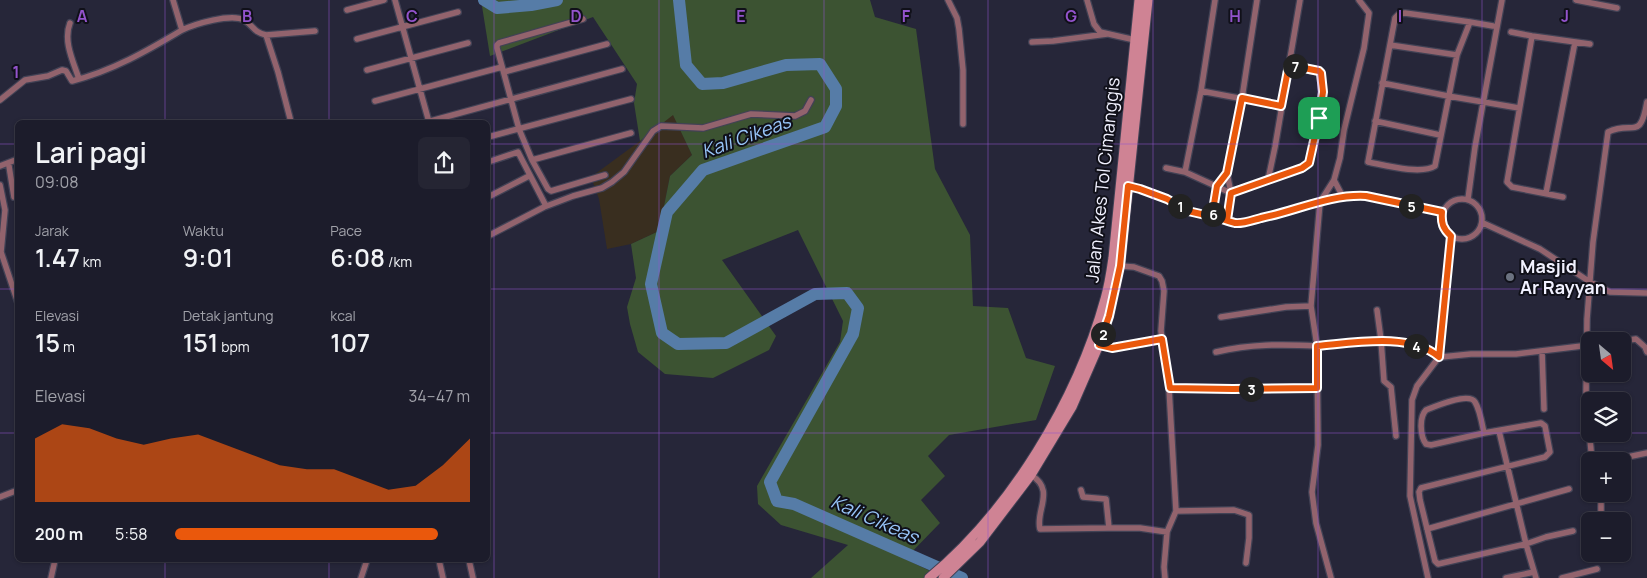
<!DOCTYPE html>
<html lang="id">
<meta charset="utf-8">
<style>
body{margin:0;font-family:Manrope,sans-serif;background:#252533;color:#f1f3f6;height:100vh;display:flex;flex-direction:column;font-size:19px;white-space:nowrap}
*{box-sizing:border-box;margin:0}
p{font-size:16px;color:#a0a1a9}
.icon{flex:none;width:28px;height:28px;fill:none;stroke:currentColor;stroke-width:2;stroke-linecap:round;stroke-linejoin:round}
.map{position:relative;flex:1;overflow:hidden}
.details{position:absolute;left:15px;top:120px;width:475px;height:442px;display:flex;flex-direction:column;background:#1c1c2b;border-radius:8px;box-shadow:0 1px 4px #0004,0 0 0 1px #3a3a47}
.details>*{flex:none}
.needle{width:32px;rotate:151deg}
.buttons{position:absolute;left:1581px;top:332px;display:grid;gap:10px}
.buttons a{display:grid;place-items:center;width:50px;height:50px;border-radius:8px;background:#1c1c2b;box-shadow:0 1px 4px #0004,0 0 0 1px #3a3a47;font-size:25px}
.pin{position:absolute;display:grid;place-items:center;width:42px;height:42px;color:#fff;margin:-21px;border-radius:10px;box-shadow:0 2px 8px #0006}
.km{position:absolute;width:25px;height:25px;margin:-12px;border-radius:50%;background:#222;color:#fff;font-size:14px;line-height:25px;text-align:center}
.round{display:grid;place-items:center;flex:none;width:52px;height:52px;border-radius:8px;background:#252533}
.summary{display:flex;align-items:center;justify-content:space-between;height:85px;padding:0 20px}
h1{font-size:28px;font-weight:600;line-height:38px}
.metrics{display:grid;grid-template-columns:repeat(3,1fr);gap:8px;height:85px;padding:5px 20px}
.metrics div{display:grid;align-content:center}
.metrics b{font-size:25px;font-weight:600}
.metrics small{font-size:14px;font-weight:400}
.metrics p{font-size:14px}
.chart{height:140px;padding:10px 20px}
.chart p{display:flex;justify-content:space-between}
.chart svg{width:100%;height:90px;margin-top:5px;fill:#ea580c;opacity:.7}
ul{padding:0 20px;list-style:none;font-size:16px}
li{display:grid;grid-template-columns:80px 60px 1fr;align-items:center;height:38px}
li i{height:12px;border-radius:6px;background:#ea580c}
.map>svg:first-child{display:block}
</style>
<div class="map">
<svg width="1647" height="578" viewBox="0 0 1647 578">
<rect width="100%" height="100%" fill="#262639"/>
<path fill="#392e1f" d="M 673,114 L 692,155 L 670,176 L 659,231 L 631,244 L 607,249 L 599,199 L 591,177 L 640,141 Z"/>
<path fill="#3c5332" d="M 481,0 L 870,0 L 875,17 L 916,29 L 935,169 L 970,235 L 973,306 L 1008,308 L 1026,358 L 1055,366 L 1036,420 L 949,435 L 928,456 L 945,476 L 921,500 L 940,523 L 905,559 L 945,578 L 811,578 L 848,545 L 781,525 L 758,504 L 757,486 L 840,342 L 843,321 L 798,230 L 722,260 L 776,336 L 769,350 L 713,378 L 665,374 L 638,352 L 630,324 L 627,307 L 636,278 L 631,244 L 659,231 L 670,176 L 692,155 L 673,115 L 640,141 L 634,103 L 637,84 L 593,17 L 490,56 Z"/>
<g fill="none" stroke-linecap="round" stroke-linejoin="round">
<path stroke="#567ca7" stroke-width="12" d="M 484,0 L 497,8 L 531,5 L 557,0
M 679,0 L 686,65 L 702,84 L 723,83 L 786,65 L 820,64 L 836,89 L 836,106 L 825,127 L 703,170 L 667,212 L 651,284 L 662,333 L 678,344 L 726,343 L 815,294 L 847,293 L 858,308 L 853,334 L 770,482 L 777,501 L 794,504 L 962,578"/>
<defs>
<path id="street" d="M 173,0 L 182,30 C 195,24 231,13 244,20 C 254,26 253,32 266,35 L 278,72 L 291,122
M 395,0 L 429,122
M 948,0 L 957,18 L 959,29 L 963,70 L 963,124
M 1087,0 L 1094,24 L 1100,32 L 1135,40
M 1576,0 L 1617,8
M 347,10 L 384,0
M 583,19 L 499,43 L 497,45 L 497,48 L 519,129 L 532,160 L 548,189 L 551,191 L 605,175
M 1470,22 L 1457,55 L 1435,166 C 1421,175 1384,165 1368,162 L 1395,18 L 1399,14 L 1405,13 L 1470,22 L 1493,26
M 70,23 C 63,41 73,61 79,79
M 1511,32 L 1532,36 L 1590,44
M 266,35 L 315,31
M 1532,36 L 1507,182 L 1512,187 L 1563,197
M 357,39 L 458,12
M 1032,42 L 1053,41 L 1107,34
M 1390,45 L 1457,55
M 367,70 L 468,43
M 504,72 L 607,44
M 1382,83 L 1448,96 L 1519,108
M 1201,91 L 1281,106
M 0,100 L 25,80 L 48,76 L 62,70 L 66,71 L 72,81 C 112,71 147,51 182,30
M 375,101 L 502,67
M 1375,121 L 1440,135
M 427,122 L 622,69
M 488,137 L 631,99
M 532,160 L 631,133
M 488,162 L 518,152 L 546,206
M 0,166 L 18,159
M 9,166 L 14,197
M 1166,168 L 1185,172 L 1231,193 L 1302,168 L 1309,163 L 1319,118 L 1323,92 L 1321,73 L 1319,71 L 1289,65
M 1185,172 L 1201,91 L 1215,0
M 1268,180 L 1275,147 L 1300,0
M 1334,180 L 1343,197
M 0,185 L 5,210 L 1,252 L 18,303
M 1128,186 L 1140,189 L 1167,199 L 1188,211 L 1235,223 L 1273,216 L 1320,202 L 1346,196 L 1366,196 L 1442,212
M 1546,193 L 1575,42
M 488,197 L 529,176
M1442 219a20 20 0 1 1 40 0a20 20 0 1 1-40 0Z
M 1468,199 L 1475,147 L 1502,0
M 1212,216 L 1217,186 L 1227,173
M 1227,220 L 1231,193 L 1227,173 L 1242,98 L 1257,0
M 1483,223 L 1540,249 L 1590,282 L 1610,292 L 1647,293
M 488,236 L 544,207 L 573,196 L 602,188 L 612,182 L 624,172 L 653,131 L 661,126 L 703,128 L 751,114 L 795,116 L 805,111 L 811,100
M 1120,266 L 1134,267 L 1159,276 L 1162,281 L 1164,291 L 1161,331 L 1169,388 L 1176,511 L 1167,532 L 1164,567 L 1165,578
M 1377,310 L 1381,340 L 1384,381 L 1391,387 L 1396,436
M 1221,317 L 1286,307 L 1311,306
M 1621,341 L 1636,339 L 1645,347 L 1647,352
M 1099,345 L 1112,348 L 1162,339
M 1542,351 L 1544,409
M 1216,352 C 1250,344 1282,344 1317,346 L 1311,306 L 1320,202 L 1334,180 L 1340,158 L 1344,130 L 1364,48 L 1369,13 L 1359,0
M 1169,388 L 1233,389 L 1317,388
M 1499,431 L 1526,544 L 1536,578
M 1484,433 L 1431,445 L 1426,444 C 1420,436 1419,417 1426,410 C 1436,406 1469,392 1475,402 C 1480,410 1482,424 1484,433 L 1541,423 L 1545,426 L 1550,452 L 1545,457 L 1421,488 L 1419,492 L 1420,500 L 1435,561 L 1438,564 L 1526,544 L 1546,537 L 1573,531
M 1592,461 L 1586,396 L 1587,319 L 1593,242 L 1608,132 C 1633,120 1640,142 1647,102
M 1608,461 L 1647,453
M 1031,475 C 1056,490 1035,511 1040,529 L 1109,528
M 1081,490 L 1083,497 L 1106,499 L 1109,528 L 1140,528 L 1167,532
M 0,497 L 18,490
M 1176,511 L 1234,510 L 1249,515 L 1249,538 L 1246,563
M 1601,521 L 1601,494
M 1427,529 L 1569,489
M 439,560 L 443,578
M 469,560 L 473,578
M 51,578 L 55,560
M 361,578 L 367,560
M 1331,578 L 1316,523 L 1312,492 L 1318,445 L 1317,346 L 1381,340 L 1399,342 L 1431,350 L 1441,357 L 1471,354 L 1516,354 L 1590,345
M 1428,578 L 1410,496 L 1412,400 L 1417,386 L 1439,357 L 1451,236
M 1506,578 L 1534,572
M 1562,578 L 1597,569"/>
<path id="secondary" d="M 929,578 C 1010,511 1077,401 1105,299 C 1109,286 1111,272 1113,258 L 1139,0
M 943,578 L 980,542 L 1031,475 L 1072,407 L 1099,345 L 1109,316 L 1120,266 L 1148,0"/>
</defs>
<use href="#street" stroke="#424255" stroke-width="8"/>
<use href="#secondary" stroke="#424255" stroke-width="11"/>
<use href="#street" stroke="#92636d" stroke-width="5.5"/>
<use href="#secondary" stroke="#cf8394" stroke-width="9"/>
</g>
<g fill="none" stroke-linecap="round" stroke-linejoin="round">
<defs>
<path id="route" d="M 1319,118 L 1309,163 L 1302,168 L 1231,193 L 1227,220 L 1188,211 L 1167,199 L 1140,189 L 1128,186 L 1120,266 L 1109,316 L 1099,345 L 1112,348 L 1162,339 L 1170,388 L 1233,389 L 1317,388 L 1317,346 C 1353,343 1410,332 1439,357 L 1451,236 C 1443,229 1441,223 1442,212 L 1366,196 C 1330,194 1296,211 1261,218 C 1253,220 1243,224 1235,223 C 1227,221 1220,218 1212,216 L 1217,186 L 1227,173 L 1242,98 L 1281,106 L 1289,65 L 1319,71 L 1321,73 L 1323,92 L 1319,118"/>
</defs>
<use href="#route" stroke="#fff" stroke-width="10"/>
<use href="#route" stroke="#ea580c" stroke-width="6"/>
</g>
<path fill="none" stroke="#9353cc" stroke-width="1" stroke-opacity="0.55" d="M 165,0 L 165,122M 329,0 L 329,122M 494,0 L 494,578M 659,0 L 659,578M 824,0 L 824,578M 988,0 L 988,578M 1153,0 L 1153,578M 1318,0 L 1318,578M 1482,0 L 1482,578M 0,144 L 18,144M 488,144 L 1647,144M 0,289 L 18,289M 488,289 L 1647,289M 0,433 L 18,433M 488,433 L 1590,433M 1622,433 L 1647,433M 165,560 L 165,578M 329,560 L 329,578"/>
<circle fill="#6b7280" stroke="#101019" stroke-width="2" cx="1510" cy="277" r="5"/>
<g text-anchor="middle" stroke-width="4" stroke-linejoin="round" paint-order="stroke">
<g font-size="18" fill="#f1f1ff" stroke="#101019">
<text transform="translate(1103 180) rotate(-84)" y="6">Jalan Akes Tol Cimanggis</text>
</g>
<g font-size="18" font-weight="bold" fill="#f1f1ff" stroke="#101019" text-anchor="start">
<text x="1520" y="273">Masjid<tspan x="1520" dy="21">Ar Rayyan</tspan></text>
</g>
<g font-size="19" font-style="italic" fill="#97c4f8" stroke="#101019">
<text transform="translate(746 136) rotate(-20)" y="7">Kali Cikeas</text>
<text transform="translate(875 519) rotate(24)" y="7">Kali Cikeas</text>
</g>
</g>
<g font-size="16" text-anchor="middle" font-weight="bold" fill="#9353cc" stroke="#101019" stroke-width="4" stroke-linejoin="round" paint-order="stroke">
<text x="82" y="22">A</text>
<text x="247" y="22">B</text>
<text x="412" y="22">C</text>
<text x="576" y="22">D</text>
<text x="741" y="22">E</text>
<text x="906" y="22">F</text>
<text x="1071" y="22">G</text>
<text x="1235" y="22">H</text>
<text x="1400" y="22">I</text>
<text x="1565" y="22">J</text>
<text x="16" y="78">1</text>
</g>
</svg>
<div class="buttons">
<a><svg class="needle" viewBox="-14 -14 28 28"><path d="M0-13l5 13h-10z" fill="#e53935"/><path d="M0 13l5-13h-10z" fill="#a0a1a9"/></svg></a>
<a><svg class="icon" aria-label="layers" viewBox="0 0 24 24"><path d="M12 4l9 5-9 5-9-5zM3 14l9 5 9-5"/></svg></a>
<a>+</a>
<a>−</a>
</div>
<div class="pin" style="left:1319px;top:118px;background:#1e9e55"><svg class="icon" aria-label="arrive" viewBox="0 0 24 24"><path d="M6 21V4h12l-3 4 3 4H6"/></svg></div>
<b class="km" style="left:1180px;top:206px">1</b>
<b class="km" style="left:1103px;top:334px">2</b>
<b class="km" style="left:1251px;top:389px">3</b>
<b class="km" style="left:1416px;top:346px">4</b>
<b class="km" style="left:1411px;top:206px">5</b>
<b class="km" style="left:1213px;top:214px">6</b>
<b class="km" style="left:1295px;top:66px">7</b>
<section class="details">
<div class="summary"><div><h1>Lari pagi</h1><p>09:08</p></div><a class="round"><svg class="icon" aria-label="share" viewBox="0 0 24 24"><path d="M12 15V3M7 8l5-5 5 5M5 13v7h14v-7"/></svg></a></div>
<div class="metrics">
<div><p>Jarak</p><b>1.47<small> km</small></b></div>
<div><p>Waktu</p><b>9:01</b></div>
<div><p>Pace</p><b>6:08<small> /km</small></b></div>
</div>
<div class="metrics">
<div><p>Elevasi</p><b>15<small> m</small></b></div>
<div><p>Detak jantung</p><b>151<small> bpm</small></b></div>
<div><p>kcal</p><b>107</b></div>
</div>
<div class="chart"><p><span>Elevasi</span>34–47 m</p>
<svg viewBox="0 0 160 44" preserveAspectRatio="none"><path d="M0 44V13L10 6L20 8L30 13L40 16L50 13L60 11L70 16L80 21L90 26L100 28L110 28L120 33L130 38L140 36L150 26L160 13V44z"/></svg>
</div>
<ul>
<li><b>200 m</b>5:58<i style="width:89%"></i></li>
</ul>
</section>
</div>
